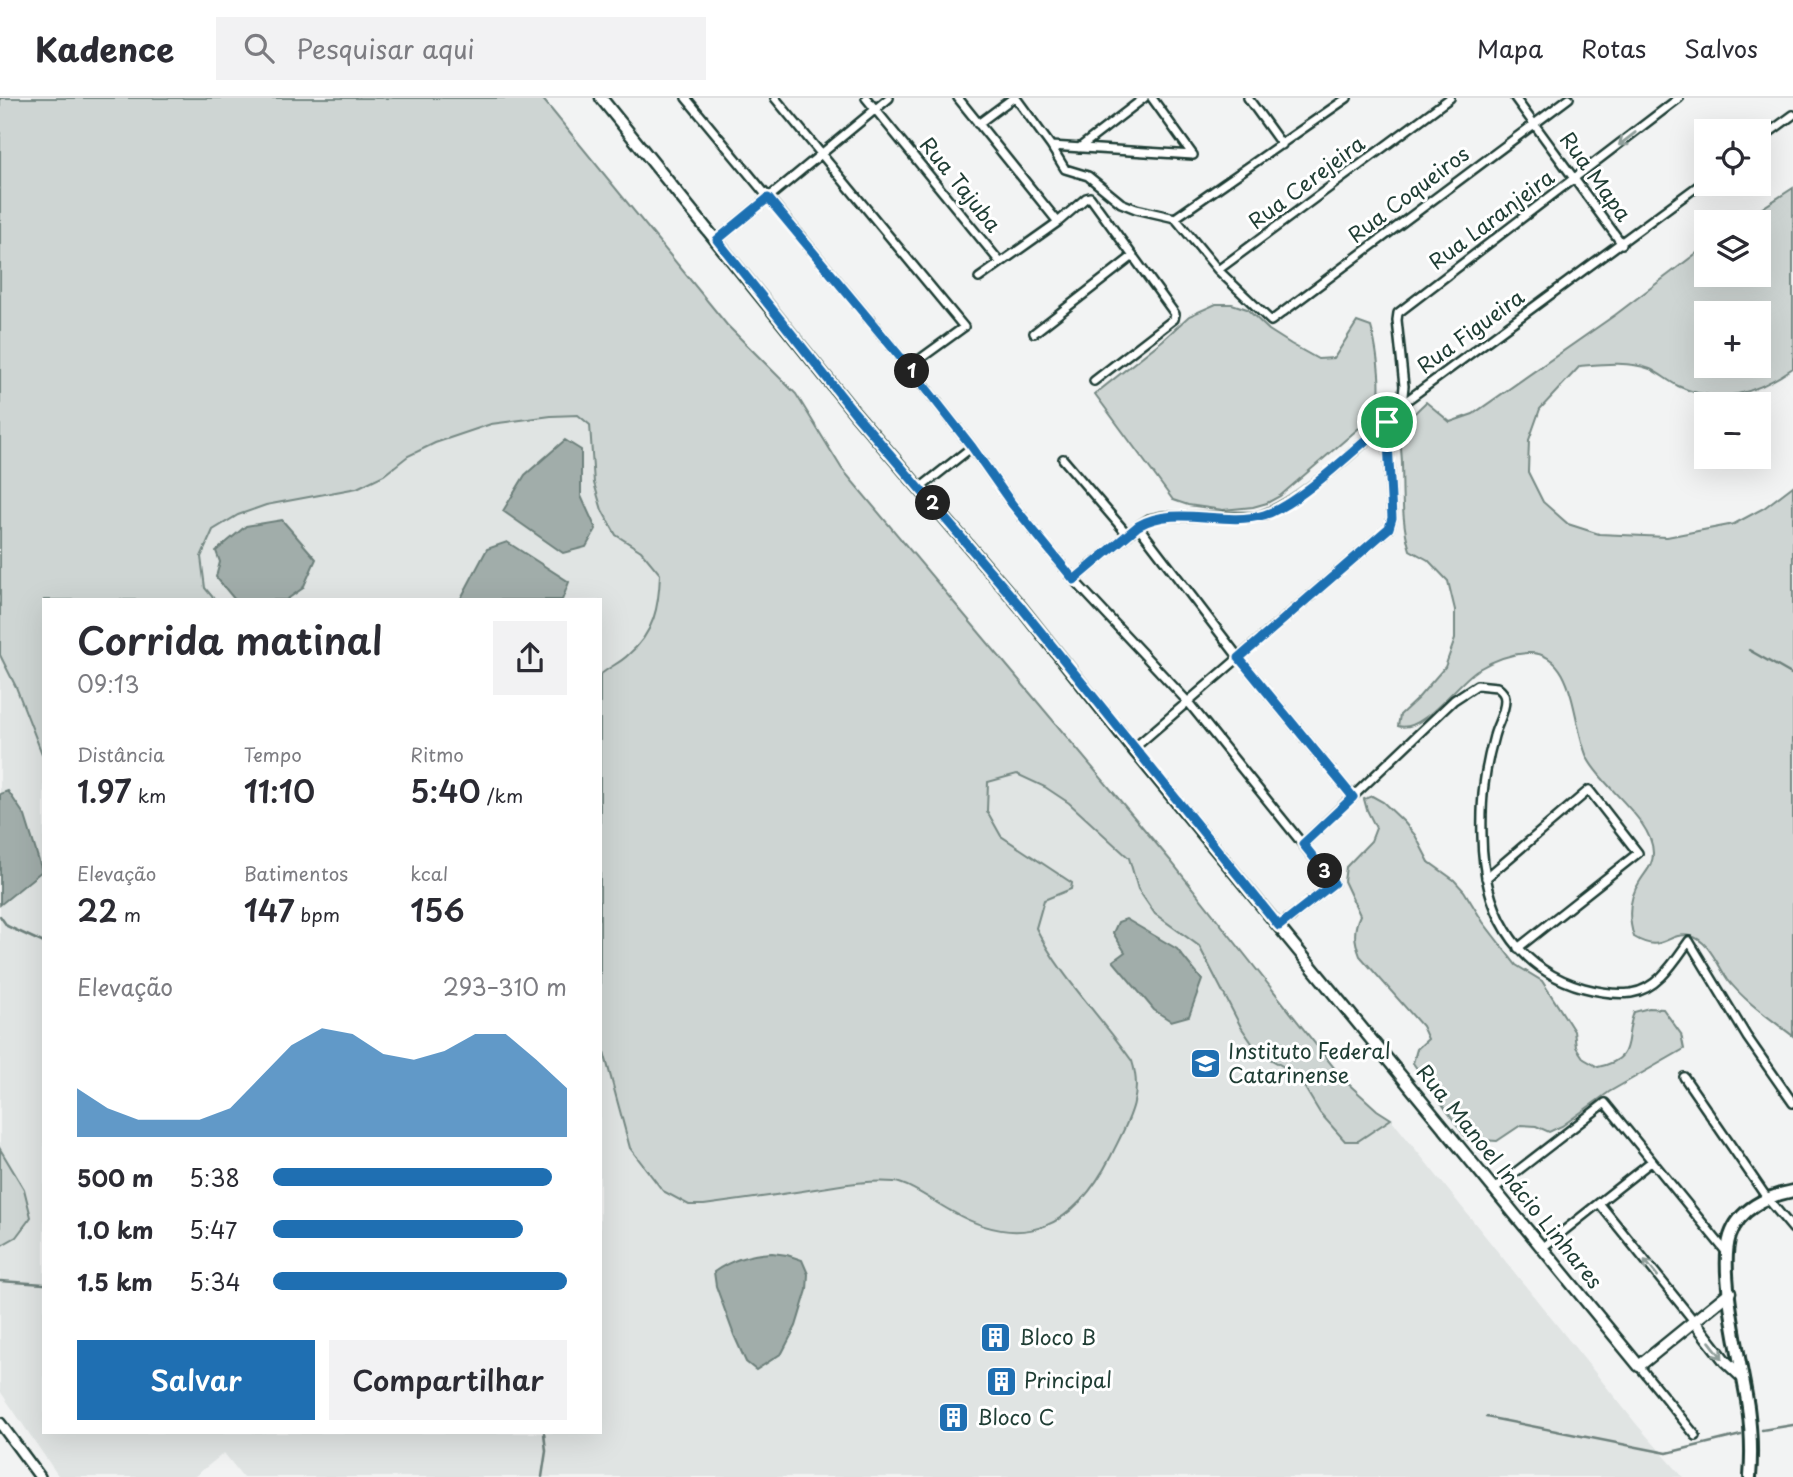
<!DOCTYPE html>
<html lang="pt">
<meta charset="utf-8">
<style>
body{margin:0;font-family:"Playpen Sans",sans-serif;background:#f2f2f3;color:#2b2b33;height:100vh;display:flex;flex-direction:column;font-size:26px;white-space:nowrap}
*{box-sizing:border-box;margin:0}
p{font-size:23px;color:#7c7c81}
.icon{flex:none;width:38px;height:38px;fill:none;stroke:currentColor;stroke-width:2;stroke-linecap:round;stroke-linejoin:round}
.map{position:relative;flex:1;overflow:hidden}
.panel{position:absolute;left:42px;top:500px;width:560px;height:836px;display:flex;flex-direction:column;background:#fff;border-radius:0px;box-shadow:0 7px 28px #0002}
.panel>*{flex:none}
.buttons{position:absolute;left:1694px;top:21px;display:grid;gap:14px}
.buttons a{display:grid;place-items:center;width:77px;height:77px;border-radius:0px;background:#fff;box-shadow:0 7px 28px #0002;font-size:35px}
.pin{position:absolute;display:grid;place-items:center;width:60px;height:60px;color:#fff;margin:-30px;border:4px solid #fff;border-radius:50%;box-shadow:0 2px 7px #0007}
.km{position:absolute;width:35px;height:35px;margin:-18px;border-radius:50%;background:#222;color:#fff;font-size:19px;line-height:35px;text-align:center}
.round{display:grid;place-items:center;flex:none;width:74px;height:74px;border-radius:0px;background:#f2f2f3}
.headline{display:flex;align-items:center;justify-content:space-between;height:119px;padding:0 35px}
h1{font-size:38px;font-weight:600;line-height:52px}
.stats{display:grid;grid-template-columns:repeat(3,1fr);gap:10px;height:119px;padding:7px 35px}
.stats div{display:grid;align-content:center}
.stats b{font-size:30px;font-weight:600}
.stats small{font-size:19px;font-weight:400}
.stats p{font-size:19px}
.chart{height:196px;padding:14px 35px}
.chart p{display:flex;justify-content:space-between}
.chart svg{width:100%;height:126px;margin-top:7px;fill:#1f6fb2;opacity:.7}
.cta{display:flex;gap:14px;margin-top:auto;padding:14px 35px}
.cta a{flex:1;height:80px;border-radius:0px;background:#1f6fb2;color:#fff;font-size:28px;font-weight:600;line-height:80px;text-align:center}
.cta a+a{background:#f2f2f3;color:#2b2b33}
ul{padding:0 35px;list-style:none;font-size:23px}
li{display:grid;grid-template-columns:112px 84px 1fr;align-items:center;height:52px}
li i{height:18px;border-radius:9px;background:#1f6fb2}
header{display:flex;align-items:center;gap:42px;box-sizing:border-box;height:98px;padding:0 35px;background:#fff;border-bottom:2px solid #e1e1e2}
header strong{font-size:33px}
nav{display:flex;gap:38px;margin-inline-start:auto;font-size:24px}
.search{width:490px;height:63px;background:#f2f2f3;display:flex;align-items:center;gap:18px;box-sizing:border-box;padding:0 24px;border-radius:0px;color:#7c7c81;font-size:26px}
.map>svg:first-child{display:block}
</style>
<header>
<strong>Kadence</strong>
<div class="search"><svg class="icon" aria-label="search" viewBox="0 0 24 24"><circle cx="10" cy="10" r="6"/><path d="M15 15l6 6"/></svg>Pesquisar aqui</div>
<nav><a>Mapa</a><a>Rotas</a><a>Salvos</a></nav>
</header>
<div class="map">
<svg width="1793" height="1379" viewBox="0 0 1793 1379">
<rect width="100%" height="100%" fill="#f2f3f3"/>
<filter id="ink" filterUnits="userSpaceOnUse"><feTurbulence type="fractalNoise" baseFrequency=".0143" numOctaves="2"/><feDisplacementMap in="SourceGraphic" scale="14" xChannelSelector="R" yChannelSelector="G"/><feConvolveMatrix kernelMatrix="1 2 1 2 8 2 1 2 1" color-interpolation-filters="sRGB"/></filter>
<g filter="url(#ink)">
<path fill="#e0e4e3" d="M 578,317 L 590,326 L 594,385 L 616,437 L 641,453 L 660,476 L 659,507 L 648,534 L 629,557 L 600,577 L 600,502 L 215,502 L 205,490 L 201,459 L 213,432 L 238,417 L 266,407 L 384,377 L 408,358 L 435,345 L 491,326 L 551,318 Z
M 0,557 L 16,589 L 44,661 L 44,1335 L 600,1335 L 600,939 L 620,1016 L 689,1107 L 704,1107 L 869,1084 L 899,1084 L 960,1119 L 995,1131 L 1010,1134 L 1025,1133 L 1040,1131 L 1053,1125 L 1066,1116 L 1132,963 L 1066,882 L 1049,856 L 1035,830 L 1044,802 L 1071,791 L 1072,785 L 1001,738 L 987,713 L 988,684 L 1017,676 L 1045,689 L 1069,705 L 1129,760 L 1138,791 L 1155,816 L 1199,848 L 1241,929 L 1258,954 L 1284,969 L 1305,990 L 1320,1015 L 1358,1043 L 1391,1021 L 1638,1328 L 1683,1379 L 243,1379 L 224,1355 L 194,1379 L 59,1379 L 0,1293 L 0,1148 L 16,1139 L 24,1090 L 0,1051 Z"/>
<path fill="#ced5d3" stroke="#768984" stroke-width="2" fill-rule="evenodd" d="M 0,0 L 542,0 L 727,227 L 796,296 L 842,371 L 1170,762 L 1343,981 L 1377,1012 L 1391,1021 L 1358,1043 L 1345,1043 L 1320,1015 L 1305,990 L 1284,969 L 1258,954 L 1241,929 L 1199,848 L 1155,816 L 1138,791 L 1129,760 L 1069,705 L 1045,689 L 1017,676 L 988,684 L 987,713 L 1001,738 L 1072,785 L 1071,791 L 1044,802 L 1036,830 C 1061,880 1100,917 1132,963 C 1144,1000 1127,1025 1111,1058 C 1075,1129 1024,1155 951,1113 C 937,1106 909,1085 894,1084 C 868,1082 841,1087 815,1091 C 778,1097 741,1102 704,1107 L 689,1107 L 663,1093 L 630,1050 L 600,939 L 600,577 C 609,569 620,565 628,557 C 654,535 659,509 660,476 L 641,453 L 616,437 L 602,412 L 594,385 L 590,327 L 578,317 L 551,318 L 491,326 L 435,345 L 408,358 L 384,377 L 357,390 L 266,407 L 238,417 L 213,432 L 201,459 L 205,490 L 215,502 L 44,502 L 44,661 L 16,589 L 0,557 Z
M 1793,90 L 1793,270 C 1757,295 1720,308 1678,288 C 1668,283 1659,275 1650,271 C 1628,263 1603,266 1580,268 L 1540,311 L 1529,342 L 1528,374 L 1543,404 L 1568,426 L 1599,436 L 1667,439 L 1734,426 L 1764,410 L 1793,388 L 1793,938 C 1771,921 1745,904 1728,882 C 1718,868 1708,841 1690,838 C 1667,833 1664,857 1634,839 C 1628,820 1628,801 1640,783 C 1646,773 1653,768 1653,755 C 1653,722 1603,690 1588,661 C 1572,630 1577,552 1527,555 C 1510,556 1492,563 1477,572 C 1457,585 1422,636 1398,628 L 1400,617 L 1418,600 L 1445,569 L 1455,541 L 1455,512 L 1448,483 L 1428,462 L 1410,452 C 1401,424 1403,395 1402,366 C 1402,354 1399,346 1403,334 C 1407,321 1416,314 1426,304 L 1450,324 L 1473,316 L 1615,217 L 1706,148 L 1706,177 L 1759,177 L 1759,124 L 1741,124 ZM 1759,215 L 1759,268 L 1706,268 L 1706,215 Z
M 1216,206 L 1232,206 L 1247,211 L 1269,232 L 1291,246 L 1318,261 L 1334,260 L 1357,224 L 1371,229 C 1376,246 1381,280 1379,298 C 1377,308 1372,316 1366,324 L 1280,398 L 1267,405 L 1253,409 L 1223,412 L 1188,407 L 1173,402 L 1095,296 L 1163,242 L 1189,218 Z
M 1372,698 L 1383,704 L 1404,724 L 1415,737 L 1429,764 L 1454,782 L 1464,793 L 1483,824 L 1516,867 L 1542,883 L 1574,933 L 1576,949 L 1584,961 L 1598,969 C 1637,961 1623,943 1634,914 L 1649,910 L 1663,911 L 1681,936 L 1684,951 L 1609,994 L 1562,1028 L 1549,1034 L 1536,1028 L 1521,1027 L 1497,1043 L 1467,1041 L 1413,965 L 1417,951 L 1428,941 L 1422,928 L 1360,858 C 1354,842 1353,832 1360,817 L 1344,783 L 1346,769 L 1371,743 L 1376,730 L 1367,712 L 1364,701 Z
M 0,1051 L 24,1091 L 31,1119 L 16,1139 L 0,1148 Z"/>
<path fill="#a1adaa" stroke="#6d807b" stroke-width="2" d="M 565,342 L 581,352 L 581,398 L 596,431 L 586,449 L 563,455 L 503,413 L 525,377 Z
M 282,422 L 316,461 L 303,490 L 286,502 L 235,502 L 216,479 L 220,464 L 216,453 L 246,428 Z
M 507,444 L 569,484 L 562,502 L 460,502 L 487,451 Z
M 8,693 L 25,718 L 42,773 L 0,807 L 0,696 Z
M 1126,821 L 1177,851 L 1202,882 L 1189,918 L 1171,923 L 1154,912 L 1113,863 L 1125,854 L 1113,835 L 1118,824 Z
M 772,1155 L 787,1157 L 802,1162 L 808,1176 L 807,1192 L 796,1228 L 782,1255 L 756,1272 L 746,1264 L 734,1237 L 716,1188 L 714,1174 C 732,1161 750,1156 772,1155 Z"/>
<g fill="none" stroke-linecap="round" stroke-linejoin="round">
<path stroke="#6d807b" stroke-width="2.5" d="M 1749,552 L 1793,577
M 0,818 L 7,828 L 44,845
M 0,1183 L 44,1186
M 1486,1319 L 1667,1355 L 1741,1337
M 1762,1332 L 1793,1327
M 542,1379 L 546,1353 L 544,1335"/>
<defs>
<path id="minor" d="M 686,0 L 921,284 L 972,349 L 1012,406 L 1074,482 L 1188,604 L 1334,785 L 1279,828
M 775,0 L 964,229 L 909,269
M 866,0 L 1000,164
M 958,0 L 1058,124
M 1016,0 L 1051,48 L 1193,57
M 1152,0 L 1193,57
M 1248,0 L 1282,47
M 1515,0 L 1622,146
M 978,26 L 1013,0
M 1759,42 L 1793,17
M 1051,48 L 1065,71 L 1088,78 L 1121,105 L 1136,111 L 1175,120 L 1347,0
M 1079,50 L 1144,0
M 1175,120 L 1218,172 L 1271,223 L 1569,0
M 717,142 L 889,0
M 1218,172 L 1450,0
M 979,180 L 1058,124 L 1086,100 L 1090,99 L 1175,216 L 1174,221 L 1094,283
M 1034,235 L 1133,158
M 1402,306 L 1404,288 L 1397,222 L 1398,215 L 1679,0
M 1063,361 L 1128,437
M 920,390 L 972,349
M 1138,428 L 1239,560 L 1353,699
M 1074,482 L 1138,428 L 1149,421 L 1163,418 L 1255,419 C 1293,411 1376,337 1402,306 L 1706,82
M 1133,651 L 1389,430 L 1392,420 L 1387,324
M 1303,746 L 1454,602 L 1477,587 L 1497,589 C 1502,593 1505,596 1505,602 C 1505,615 1497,626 1494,638 C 1484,674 1481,701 1482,738 C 1483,808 1512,870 1584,890 C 1599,894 1615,897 1631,895 C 1658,891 1674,864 1689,843 L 1747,939 L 1793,1005
M 1486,780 L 1589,692 L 1638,755 L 1518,850
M 1684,979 L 1767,1100 L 1793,1131
M 1494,1091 L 1605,1005 L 1727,1155
M 1599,1105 L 1694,1223
M 1542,1150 L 1652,1063
M 1639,1268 L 1696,1338"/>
<path id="tertiary" d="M 0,1325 L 40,1379"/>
<path id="secondary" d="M 601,0 L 854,314 L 1020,508 L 1133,651 L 1639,1268 L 1730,1194
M 1694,1223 L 1725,1263 L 1742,1279"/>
<path id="primary" d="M 1750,1379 C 1752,1356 1751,1332 1748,1309 C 1742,1268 1718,1175 1730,1138 C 1739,1111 1767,1098 1793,1093"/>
</defs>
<use href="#minor" stroke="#1f3d34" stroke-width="12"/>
<use href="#tertiary" stroke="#1f3d34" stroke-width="14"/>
<use href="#secondary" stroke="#1f3d34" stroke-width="15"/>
<use href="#primary" stroke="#1f3d34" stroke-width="16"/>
<use href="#minor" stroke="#fff" stroke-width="7"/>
<use href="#tertiary" stroke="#fff" stroke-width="9"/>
<use href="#secondary" stroke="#fff" stroke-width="10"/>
<use href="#primary" stroke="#fff" stroke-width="10"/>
</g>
<defs><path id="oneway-shaft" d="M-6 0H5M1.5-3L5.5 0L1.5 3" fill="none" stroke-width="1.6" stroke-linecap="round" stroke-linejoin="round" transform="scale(1.75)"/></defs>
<g stroke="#8f9e9a">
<use href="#oneway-shaft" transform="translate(1627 41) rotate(142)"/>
<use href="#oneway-shaft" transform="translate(1651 1170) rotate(-129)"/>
<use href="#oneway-shaft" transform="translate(1716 1252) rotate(52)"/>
</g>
</g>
<g fill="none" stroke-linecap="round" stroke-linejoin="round" filter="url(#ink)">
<defs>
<path id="route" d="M 768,100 L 921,284 L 972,349 L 1012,406 L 1074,482 L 1138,428 C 1176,406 1223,429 1264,417 C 1298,407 1358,348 1387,324 L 1392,420 L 1389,430 L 1239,560 L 1353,699 L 1303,746 L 1334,785 L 1279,828 L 1020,508 L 854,314 L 717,142 Z"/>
</defs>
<use href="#route" stroke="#fff" stroke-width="14"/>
<use href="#route" stroke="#1f6fb2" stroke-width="9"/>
</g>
<defs>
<symbol id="university-square" viewBox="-11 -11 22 22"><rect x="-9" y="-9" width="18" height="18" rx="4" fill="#1f6fb2" stroke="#fff"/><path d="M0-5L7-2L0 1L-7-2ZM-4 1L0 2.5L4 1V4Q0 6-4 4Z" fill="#fff"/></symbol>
<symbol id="building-square" viewBox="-11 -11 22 22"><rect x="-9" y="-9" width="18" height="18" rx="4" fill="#1f6fb2" stroke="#fff"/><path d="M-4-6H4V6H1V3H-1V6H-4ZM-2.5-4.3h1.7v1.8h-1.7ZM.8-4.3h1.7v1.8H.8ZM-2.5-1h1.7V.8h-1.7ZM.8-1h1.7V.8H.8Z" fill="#fff"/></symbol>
</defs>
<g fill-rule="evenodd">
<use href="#university-square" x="1188" y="948" width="35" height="35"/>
<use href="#building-square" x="978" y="1222" width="35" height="35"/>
<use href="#building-square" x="984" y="1266" width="35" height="35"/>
<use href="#building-square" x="936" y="1302" width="35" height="35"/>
</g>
<g text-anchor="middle" stroke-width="6" stroke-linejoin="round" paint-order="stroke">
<g font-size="21" fill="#1f3d34" stroke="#fff">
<text transform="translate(1595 79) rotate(54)" y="7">Rua Mapa</text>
<text transform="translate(1307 85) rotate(-37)" y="7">Rua Cerejeira</text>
<text transform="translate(960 87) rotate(51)" y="7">Rua Tajuba</text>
<text transform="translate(1409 97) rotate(-37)" y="7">Rua Coqueiros</text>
<text transform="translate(1492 122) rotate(-37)" y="7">Rua Laranjeira</text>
<text transform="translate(1471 234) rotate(-36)" y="7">Rua Figueira</text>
<text transform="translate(1509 1079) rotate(51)" y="7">Rua Manoel Inácio Linhares</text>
</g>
<g font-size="21" fill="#1f3d34" stroke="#fff" text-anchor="start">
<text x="1228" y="961">Instituto Federal<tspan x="1228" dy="24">Catarinense</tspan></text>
<text x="1019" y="1247">Bloco B</text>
<text x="1024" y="1290">Principal</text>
<text x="977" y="1327">Bloco C</text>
</g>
</g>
</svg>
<div class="buttons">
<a><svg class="icon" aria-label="locate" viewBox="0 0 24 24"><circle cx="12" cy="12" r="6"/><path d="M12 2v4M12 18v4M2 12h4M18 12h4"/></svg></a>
<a><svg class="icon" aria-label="layers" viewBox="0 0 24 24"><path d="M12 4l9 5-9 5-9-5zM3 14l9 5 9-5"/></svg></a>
<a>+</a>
<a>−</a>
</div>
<div class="pin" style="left:1387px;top:324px;background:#1e9e55"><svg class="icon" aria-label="arrive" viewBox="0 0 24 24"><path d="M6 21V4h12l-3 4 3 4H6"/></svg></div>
<b class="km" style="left:912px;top:273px">1</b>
<b class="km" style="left:933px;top:405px">2</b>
<b class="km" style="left:1325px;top:773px">3</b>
<section class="panel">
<div class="headline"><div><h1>Corrida matinal</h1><p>09:13</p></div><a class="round"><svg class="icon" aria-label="share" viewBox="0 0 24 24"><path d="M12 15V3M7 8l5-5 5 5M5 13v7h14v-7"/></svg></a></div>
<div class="stats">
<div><p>Distância</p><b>1.97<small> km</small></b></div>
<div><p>Tempo</p><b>11:10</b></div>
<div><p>Ritmo</p><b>5:40<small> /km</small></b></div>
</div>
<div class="stats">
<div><p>Elevação</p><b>22<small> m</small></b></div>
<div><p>Batimentos</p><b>147<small> bpm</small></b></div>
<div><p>kcal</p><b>156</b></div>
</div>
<div class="chart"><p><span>Elevação</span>293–310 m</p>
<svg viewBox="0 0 160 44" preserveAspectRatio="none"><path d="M0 44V27L10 34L20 38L30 38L40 38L50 34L60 23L70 12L80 6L90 8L100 15L110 17L120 14L130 8L140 8L150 17L160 27V44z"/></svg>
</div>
<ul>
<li><b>500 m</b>5:38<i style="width:95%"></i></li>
<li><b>1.0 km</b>5:47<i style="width:85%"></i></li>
<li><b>1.5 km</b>5:34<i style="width:100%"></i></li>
</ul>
<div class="cta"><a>Salvar</a><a>Compartilhar</a></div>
</section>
</div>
